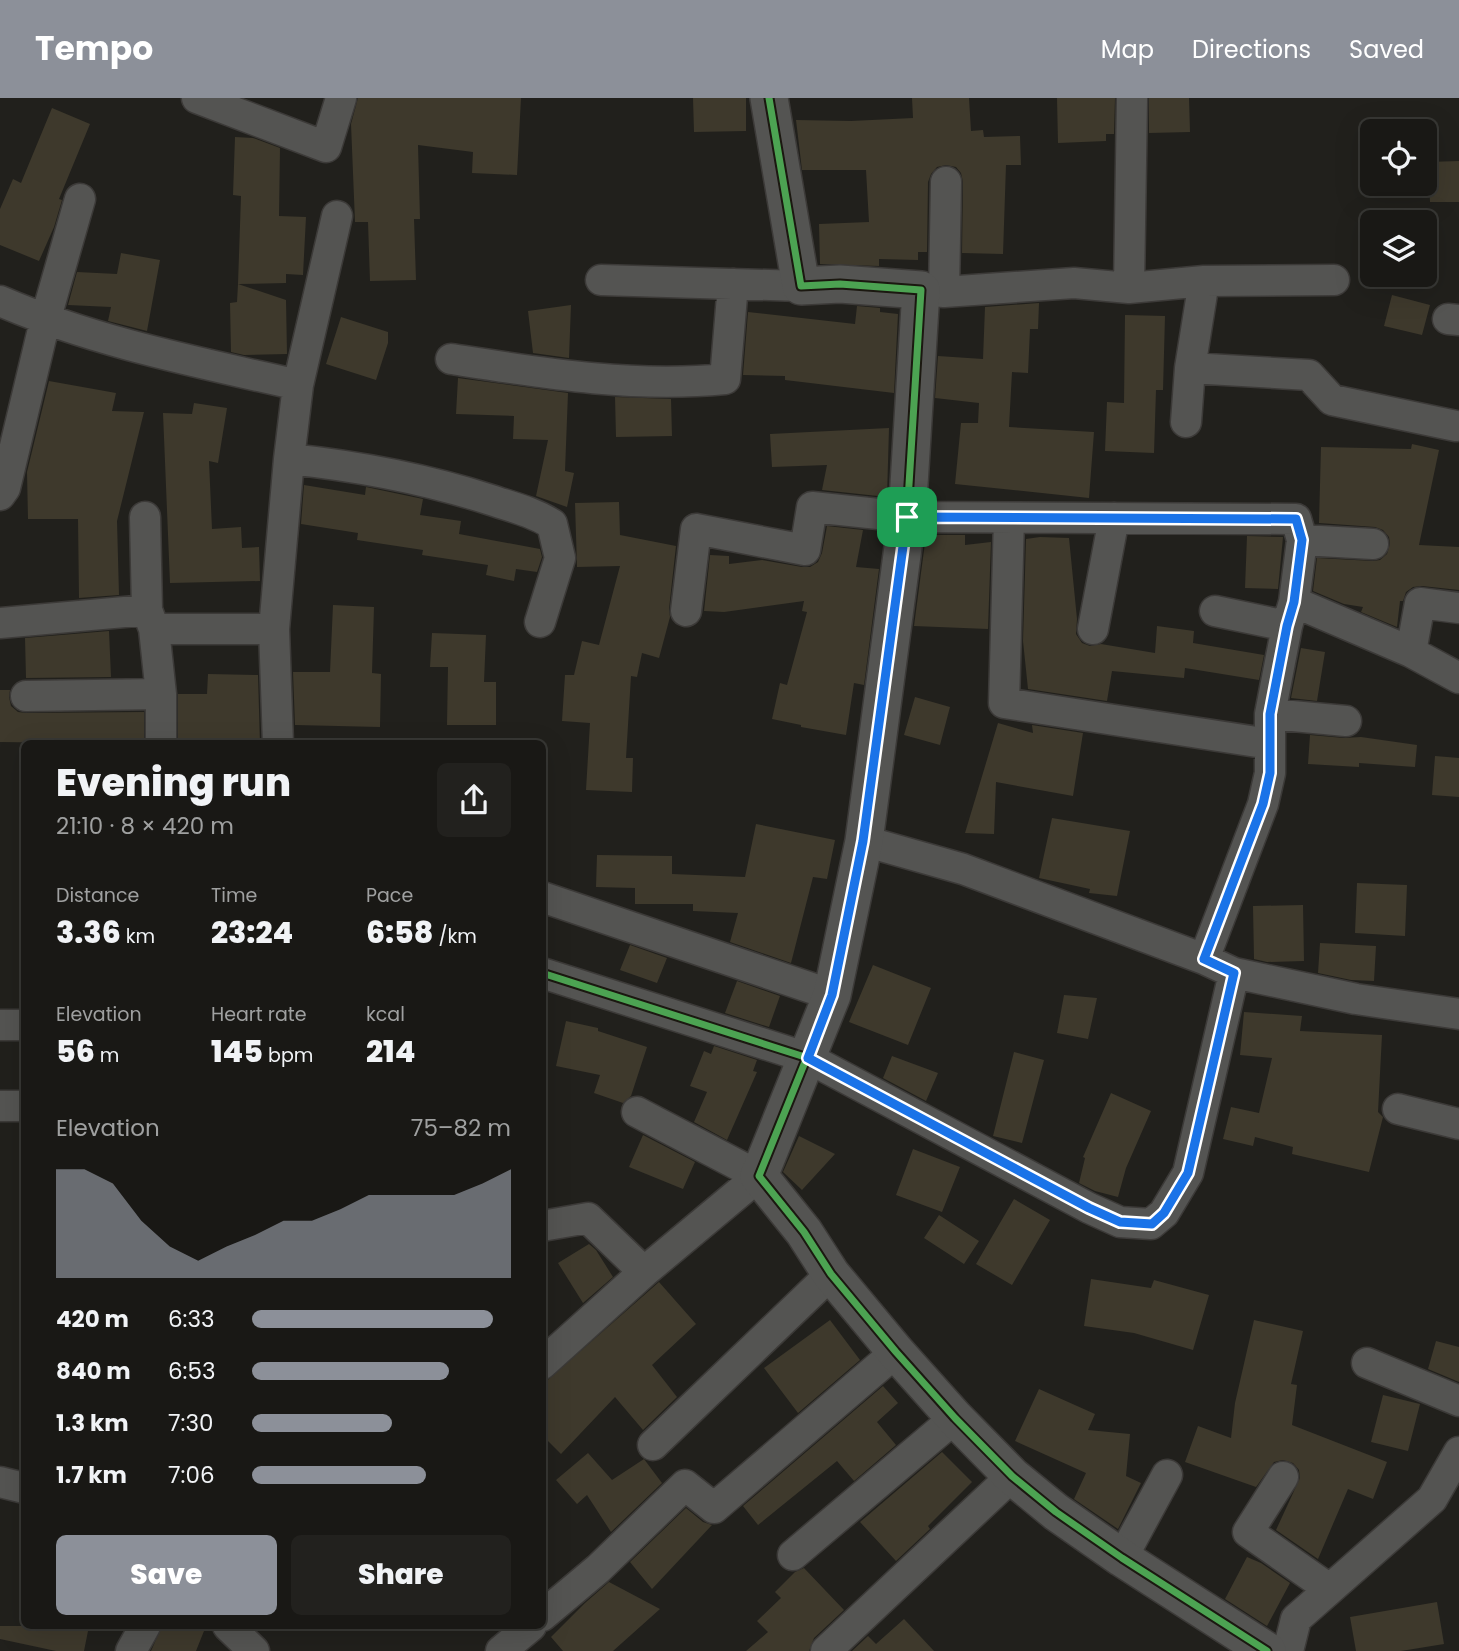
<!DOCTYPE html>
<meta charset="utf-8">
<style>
body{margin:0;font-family:Poppins,sans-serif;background:#22211e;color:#f1f3f6;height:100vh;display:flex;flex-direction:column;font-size:26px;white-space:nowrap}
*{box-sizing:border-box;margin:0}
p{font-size:23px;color:#9fa0a0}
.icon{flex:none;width:38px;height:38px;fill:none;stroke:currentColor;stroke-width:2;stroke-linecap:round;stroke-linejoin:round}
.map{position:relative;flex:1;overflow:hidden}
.details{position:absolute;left:21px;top:642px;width:525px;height:889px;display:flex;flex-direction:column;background:#191815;border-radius:10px;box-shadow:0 7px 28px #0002,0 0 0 2px #373734}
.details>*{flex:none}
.tools{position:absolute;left:1360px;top:21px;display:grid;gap:14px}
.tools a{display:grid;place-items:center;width:77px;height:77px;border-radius:10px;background:#191815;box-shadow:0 7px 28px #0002,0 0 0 2px #373734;font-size:35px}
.pin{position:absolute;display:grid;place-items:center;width:60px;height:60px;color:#fff;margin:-30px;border-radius:14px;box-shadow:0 4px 10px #0006}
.round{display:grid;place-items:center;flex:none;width:74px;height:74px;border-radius:10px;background:#22211e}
.head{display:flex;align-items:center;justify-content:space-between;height:119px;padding:0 35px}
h1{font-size:38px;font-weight:800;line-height:52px}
.stats{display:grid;grid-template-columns:repeat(3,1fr);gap:10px;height:119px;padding:7px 35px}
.stats div{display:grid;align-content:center}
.stats b{font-size:30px;font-weight:800}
.stats small{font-size:19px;font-weight:400}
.stats p{font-size:19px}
.chart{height:196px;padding:14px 35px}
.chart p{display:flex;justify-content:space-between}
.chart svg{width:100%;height:126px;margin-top:7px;fill:#8c9099;opacity:.7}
.cta{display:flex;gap:14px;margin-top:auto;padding:14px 35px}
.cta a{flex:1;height:80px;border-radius:10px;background:#8c9099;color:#fff;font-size:28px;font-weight:800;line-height:80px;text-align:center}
.cta a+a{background:#22211e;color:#f1f3f6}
ul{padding:0 35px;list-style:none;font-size:23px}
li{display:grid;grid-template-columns:112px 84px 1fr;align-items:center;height:52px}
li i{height:18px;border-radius:9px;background:#8c9099}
header{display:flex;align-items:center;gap:42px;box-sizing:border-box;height:98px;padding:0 35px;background:#8c9099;color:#fff}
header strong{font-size:33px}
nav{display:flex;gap:38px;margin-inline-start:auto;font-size:24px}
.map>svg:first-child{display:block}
</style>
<header>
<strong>Tempo</strong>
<nav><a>Map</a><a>Directions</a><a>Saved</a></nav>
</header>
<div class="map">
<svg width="1459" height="1553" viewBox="0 0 1459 1553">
<rect width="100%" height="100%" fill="#21201c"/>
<path fill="#3e392c" d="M 358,0 L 521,0 L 517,77 L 472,75 L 473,54 L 418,47 L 420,121 L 414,121 L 416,182 L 370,183 L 368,124 L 355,124 L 351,26 Z
M 693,0 L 746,0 L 746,33 L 694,34 Z
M 912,0 L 969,0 L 971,33 L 983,32 L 984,39 L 1020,38 L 1021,67 L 1006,67 L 1003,156 L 962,155 L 963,84 L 961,75 L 956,69 L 946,67 L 937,69 L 931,76 L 928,84 L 927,154 L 918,154 L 918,162 L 879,161 L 879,168 L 820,166 L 819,126 L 869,124 L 866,72 L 802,72 L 796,22 L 851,23 L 913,20 Z
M 1057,0 L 1115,0 L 1114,36 L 1106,36 L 1106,43 L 1058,45 Z
M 1149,0 L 1189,0 L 1190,34 L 1149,35 Z
M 52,10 L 90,26 L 59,101 L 62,102 L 54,129 L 39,163 L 0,147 L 0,111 L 13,81 L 21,85 Z
M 235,39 L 253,40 L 280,50 L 279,118 L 306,119 L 303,177 L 286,176 L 286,185 L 238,186 L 241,98 L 233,97 Z
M 1459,63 L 1459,104 L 1430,104 L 1428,64 Z
M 121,155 L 160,162 L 147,233 L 108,223 L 111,209 L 68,207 L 77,174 L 117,176 Z
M 238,186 L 286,202 L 287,256 L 244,257 L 231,254 L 230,205 L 237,204 Z
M 1392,197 L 1430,207 L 1422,237 L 1384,228 Z
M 1039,205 L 1038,231 L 1030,231 L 1028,275 L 1012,274 L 1009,329 L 1094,334 L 1089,400 L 955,386 L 961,325 L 978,325 L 979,305 L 935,300 L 938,258 L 983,261 L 985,209 Z
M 571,207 L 569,260 L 533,255 L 528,213 Z
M 857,208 L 880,210 L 880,214 L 898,216 L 894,295 L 785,282 L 785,278 L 743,277 L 748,214 L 855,226 Z
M 1125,217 L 1165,218 L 1163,292 L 1156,292 L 1154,355 L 1105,353 L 1107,304 L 1124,305 Z
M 341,219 L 388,234 L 388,245 L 376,282 L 326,266 Z
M 458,280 L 568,295 L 565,373 L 574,375 L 567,409 L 536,398 L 548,342 L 513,341 L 514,318 L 456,316 Z
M 49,283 L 116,295 L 112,313 L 144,314 L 117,423 L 119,497 L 79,500 L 78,421 L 28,421 L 27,374 Z
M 615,299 L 671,301 L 672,338 L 616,339 Z
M 194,305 L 227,310 L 218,365 L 209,363 L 212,431 L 241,429 L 242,450 L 259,449 L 260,483 L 170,485 L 163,315 L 192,316 Z
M 889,330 L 887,399 L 822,392 L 827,367 L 772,369 L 770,336 Z
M 1412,346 L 1439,352 L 1419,447 L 1459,449 L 1459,492 L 1422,488 L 1413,489 L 1406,494 L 1403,503 L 1400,503 L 1397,529 L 1361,514 L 1363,509 L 1344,506 L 1313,493 L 1317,460 L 1373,463 L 1380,462 L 1387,456 L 1390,446 L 1389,439 L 1383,432 L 1375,429 L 1319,425 L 1321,349 L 1411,351 Z
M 304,387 L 365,397 L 366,389 L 423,401 L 420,417 L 461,423 L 459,436 L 540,451 L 542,459 L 537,474 L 516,471 L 514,483 L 486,477 L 488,467 L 422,457 L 423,452 L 357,442 L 358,435 L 301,426 Z
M 619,404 L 620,437 L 676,448 L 669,511 L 670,519 L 659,560 L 642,555 L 637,579 L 631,578 L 626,660 L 633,660 L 632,694 L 586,692 L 590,625 L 562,623 L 565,577 L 574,577 L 582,543 L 599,547 L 620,468 L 577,469 L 575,405 Z
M 827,428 L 863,432 L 856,469 L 879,471 L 864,587 L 854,585 L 846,637 L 801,629 L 801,627 L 772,621 L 780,585 L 787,587 L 807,514 L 802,513 L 804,503 L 724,514 L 704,513 L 710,457 L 729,458 L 729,466 L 762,462 L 802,469 L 810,469 L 818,464 L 822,455 Z
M 926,437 L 965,437 L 965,447 L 991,444 L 988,531 L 914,528 Z
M 1247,438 L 1283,439 L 1278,491 L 1245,490 Z
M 1040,439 L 1069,440 L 1077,521 L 1076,536 L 1082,545 L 1090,548 L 1101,546 L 1155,555 L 1157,528 L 1194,533 L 1193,545 L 1264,557 L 1259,582 L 1185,570 L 1184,580 L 1112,573 L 1107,603 L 1028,591 L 1023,543 L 1026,441 Z
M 333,507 L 374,509 L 372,575 L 381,576 L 380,629 L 295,627 L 293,574 L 330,574 Z
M 109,533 L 111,579 L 26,580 L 25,540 Z
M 432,535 L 486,537 L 484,584 L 496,584 L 496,627 L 447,627 L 448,569 L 430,569 Z
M 1301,550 L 1325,554 L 1317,603 L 1291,600 Z
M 208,576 L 258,577 L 260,646 L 178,646 L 178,596 L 207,596 Z
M 0,592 L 10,592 L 9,599 L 11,608 L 18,614 L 26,615 L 144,614 L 144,646 L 0,644 Z
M 915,599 L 950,609 L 940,647 L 904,637 Z
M 998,625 L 1033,635 L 1032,627 L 1083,635 L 1073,698 L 996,684 L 994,736 L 965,735 Z
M 1310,637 L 1344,640 L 1361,639 L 1417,647 L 1415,669 L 1359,665 L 1359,669 L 1308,666 Z
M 1435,658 L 1459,660 L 1459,699 L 1432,697 Z
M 1052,720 L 1130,733 L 1117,798 L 1089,795 L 1090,791 L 1039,780 Z
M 756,726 L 835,742 L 827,781 L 813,779 L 791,865 L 730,844 L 738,815 L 693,813 L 693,806 L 635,806 L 635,790 L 596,789 L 597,757 L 672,758 L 672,776 L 745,779 Z
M 1357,785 L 1407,787 L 1405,838 L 1355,835 Z
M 1303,807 L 1304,863 L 1267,864 L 1254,861 L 1253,808 Z
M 1320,845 L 1376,848 L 1374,883 L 1351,882 L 1318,875 Z
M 630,847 L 667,860 L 657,885 L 620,872 Z
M 873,867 L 931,890 L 908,947 L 849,924 Z
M 737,883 L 780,898 L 769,929 L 725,915 Z
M 1064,897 L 1097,900 L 1088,941 L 1057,935 Z
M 1244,914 L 1302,918 L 1300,933 L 1382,937 L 1378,1014 L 1383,1019 L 1369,1074 L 1292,1056 L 1293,1049 L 1255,1039 L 1253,1048 L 1223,1041 L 1231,1009 L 1259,1015 L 1272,960 L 1240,957 Z
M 566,923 L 598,930 L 598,933 L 647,949 L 631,998 L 623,1005 L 594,995 L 600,977 L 556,968 Z
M 714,948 L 757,962 L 753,973 L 757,974 L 727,1042 L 694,1024 L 707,994 L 690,988 L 704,953 L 711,956 Z
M 1014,954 L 1044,962 L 1022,1045 L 993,1038 Z
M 892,958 L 938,975 L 926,1003 L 883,980 Z
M 1111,995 L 1151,1013 L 1126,1070 L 1118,1099 L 1095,1093 L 1079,1085 L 1085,1060 L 1083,1059 Z
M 643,1037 L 695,1064 L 683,1091 L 629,1069 Z
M 799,1038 L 835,1056 L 802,1092 L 783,1074 Z
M 913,1051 L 960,1069 L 942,1114 L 896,1097 Z
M 1014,1101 L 1050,1122 L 1012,1187 L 976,1166 Z
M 939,1117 L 979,1143 L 964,1166 L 924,1140 Z
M 589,1146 L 596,1152 L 613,1179 L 583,1205 L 558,1165 Z
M 1091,1181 L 1151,1190 L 1154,1182 L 1209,1197 L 1193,1252 L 1134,1235 L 1084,1228 Z
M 659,1184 L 696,1226 L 652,1267 L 677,1299 L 643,1332 L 615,1299 L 561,1356 L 542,1337 L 542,1287 Z
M 830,1222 L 860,1262 L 798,1315 L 764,1270 Z
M 1254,1222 L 1303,1233 L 1291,1286 L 1297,1287 L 1292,1327 L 1387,1364 L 1373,1401 L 1348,1391 L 1318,1461 L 1276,1432 L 1300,1380 L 1299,1372 L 1293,1365 L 1283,1362 L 1274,1364 L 1256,1389 L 1185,1364 L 1198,1328 L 1231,1340 L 1235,1305 Z
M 1436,1243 L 1459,1249 L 1459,1284 L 1428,1271 Z
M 883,1288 L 898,1305 L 877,1324 L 896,1347 L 854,1383 L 837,1363 L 758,1427 L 743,1408 Z
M 1039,1291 L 1095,1316 L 1088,1332 L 1130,1336 L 1126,1378 L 1141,1385 L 1118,1431 L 1074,1401 L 1086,1375 L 1015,1343 Z
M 1383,1297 L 1420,1306 L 1408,1353 L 1371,1344 Z
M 942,1354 L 972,1384 L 928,1428 L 930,1431 L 896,1463 L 860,1424 Z
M 588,1355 L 612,1382 L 644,1361 L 662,1385 L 611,1434 L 587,1397 L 577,1406 L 556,1382 Z
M 686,1410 L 703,1424 L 712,1427 L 652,1491 L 630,1464 Z
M 1247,1459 L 1261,1465 L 1290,1485 L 1267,1528 L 1225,1501 Z
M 804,1470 L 844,1512 L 814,1540 L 809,1553 L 746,1553 L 768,1534 L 757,1523 L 781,1500 L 775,1494 L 795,1474 Z
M 609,1484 L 660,1511 L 613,1553 L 563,1553 L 551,1539 L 585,1505 Z
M 1437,1504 L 1444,1546 L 1401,1553 L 1356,1553 L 1350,1519 Z
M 904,1521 L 934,1553 L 852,1553 L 868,1538 L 876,1546 Z
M 0,1528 L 89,1528 L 84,1553 L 56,1553 L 0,1541 Z
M 162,1528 L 206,1528 L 196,1553 L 151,1553 Z"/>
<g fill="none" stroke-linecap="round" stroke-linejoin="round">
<defs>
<path id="minor" d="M 197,0 L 326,49 L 341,0
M 601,182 L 801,188
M 1129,190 L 1132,0
M 921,192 L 944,194 L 1074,185 L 1129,190 L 1204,183 L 1334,182
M 944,194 L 946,84
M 0,203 C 95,244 197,264 298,287
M 1448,221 L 1459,222
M 451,261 C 542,275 632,290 725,281 L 733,186
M 1190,270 L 1309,277 L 1332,302 L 1456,328
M 1186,324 L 1190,270 L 1204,183
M 289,361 L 298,287 L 337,118
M 0,397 L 5,390 L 45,223 L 80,101
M 145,419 L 147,512 L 154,531 L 161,596 L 161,646
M 1009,420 L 1004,605 L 1270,646
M 1302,442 L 1373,446
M 686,513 L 696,431 L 805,452 L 812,409 L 907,419 L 1296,421 L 1302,442 L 1294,504
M 1215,513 L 1287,528 L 1294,504 L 1411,554 L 1459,580
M 0,525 L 147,512
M 154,531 L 274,531 L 289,361 C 357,368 426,381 491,402 C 512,409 533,414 552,426 L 560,460 L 540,524
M 274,531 L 278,646
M 1093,531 L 1114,420
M 1411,554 L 1420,505 L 1459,510
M 26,598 L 161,596
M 1270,616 L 1346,623
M 864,743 L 963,771 L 1204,861 L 1234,875 L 1356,901 L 1459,916
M 542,799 L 832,897
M 1204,861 L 1263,706 L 1270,675 L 1270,616 L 1287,528
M 542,875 L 808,960 L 1089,1110 L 1120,1124 L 1151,1126 L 1164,1115 L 1188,1075 L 1234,875
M 0,927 L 24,927
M 0,1008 L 24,1008
M 1398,1011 L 1459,1026
M 542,1128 L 588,1120 L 644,1174
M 1367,1265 L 1459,1303
M 542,1266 L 644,1174 L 759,1078 L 637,1014
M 653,1347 L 831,1176
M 1283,1379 L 1248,1434 L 1328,1490
M 0,1384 L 24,1390
M 793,1457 L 955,1320
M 1122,1460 L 1167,1377
M 542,1518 L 598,1471 L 685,1387 L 714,1410 L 896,1254
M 228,1528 L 254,1553
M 131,1553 L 145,1528
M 501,1553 L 531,1528
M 826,1553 L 1012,1378
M 1288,1553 L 1296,1521 L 1432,1401 L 1459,1354"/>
<path id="tertiary" d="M 769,0 L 801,188 L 840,186 L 921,192 L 907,419 L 864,743 L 832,897 L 759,1078 L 804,1134 L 831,1176 L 896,1254 L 955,1320 L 1012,1378 L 1056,1414 L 1122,1460 L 1267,1553"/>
</defs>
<use href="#minor" stroke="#3c3a38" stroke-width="33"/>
<use href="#tertiary" stroke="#3c3a38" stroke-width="40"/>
<use href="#minor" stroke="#545452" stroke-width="30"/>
<use href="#tertiary" stroke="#545452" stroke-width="37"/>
<defs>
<path id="cycleway" d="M 769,0 L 801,188 L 840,186 L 921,192 L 907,419 L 864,743 L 832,897 L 759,1078 L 804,1134 L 831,1176 L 896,1254 L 955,1320 L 1012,1378 L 1056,1414 L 1122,1460 L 1267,1553
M 542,875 L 808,960 L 1089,1110 L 1120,1124 L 1151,1126 L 1164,1115 L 1188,1075 L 1234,875"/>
</defs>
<use href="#cycleway" stroke="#1b1810" stroke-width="11"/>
<use href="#cycleway" stroke="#4ca352" stroke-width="7"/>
</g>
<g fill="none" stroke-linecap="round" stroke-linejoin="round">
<defs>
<path id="route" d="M 907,419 L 1296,421 L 1302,442 L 1294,504 L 1287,528 L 1270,616 L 1270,675 L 1263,706 L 1204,861 L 1234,875 L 1188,1075 L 1164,1115 L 1152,1126 L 1120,1124 L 1089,1110 L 808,960 L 832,897 L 863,743 Z"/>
</defs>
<use href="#route" stroke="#fff" stroke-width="14"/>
<use href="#route" stroke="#1a73e8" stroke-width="9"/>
</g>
</svg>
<div class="tools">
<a><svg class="icon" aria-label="locate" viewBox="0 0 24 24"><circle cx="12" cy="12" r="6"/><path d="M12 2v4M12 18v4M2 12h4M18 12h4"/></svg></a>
<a><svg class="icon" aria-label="layers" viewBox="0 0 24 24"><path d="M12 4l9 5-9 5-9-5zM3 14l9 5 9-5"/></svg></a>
</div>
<div class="pin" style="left:907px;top:419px;background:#1e9e55"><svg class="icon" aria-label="arrive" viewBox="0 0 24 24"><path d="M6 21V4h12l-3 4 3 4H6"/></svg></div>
<section class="details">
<div class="head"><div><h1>Evening run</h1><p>21:10 · 8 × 420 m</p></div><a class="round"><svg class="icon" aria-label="share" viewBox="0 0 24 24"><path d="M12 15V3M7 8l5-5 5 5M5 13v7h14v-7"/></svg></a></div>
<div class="stats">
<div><p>Distance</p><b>3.36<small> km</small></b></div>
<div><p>Time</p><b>23:24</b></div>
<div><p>Pace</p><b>6:58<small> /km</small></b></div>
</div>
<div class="stats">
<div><p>Elevation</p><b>56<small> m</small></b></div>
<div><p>Heart rate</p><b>145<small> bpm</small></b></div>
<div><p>kcal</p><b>214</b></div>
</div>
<div class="chart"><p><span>Elevation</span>75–82 m</p>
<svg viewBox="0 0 160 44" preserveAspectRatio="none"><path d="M0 44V6L10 6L20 11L30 24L40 33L50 38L60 33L70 29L80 24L90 24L100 20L110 15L120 15L130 15L140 15L150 11L160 6V44z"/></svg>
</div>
<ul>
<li><b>420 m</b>6:33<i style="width:93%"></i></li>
<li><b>840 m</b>6:53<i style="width:76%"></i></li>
<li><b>1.3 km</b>7:30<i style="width:54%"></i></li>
<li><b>1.7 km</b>7:06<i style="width:67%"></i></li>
</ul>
<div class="cta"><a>Save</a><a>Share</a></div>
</section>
</div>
